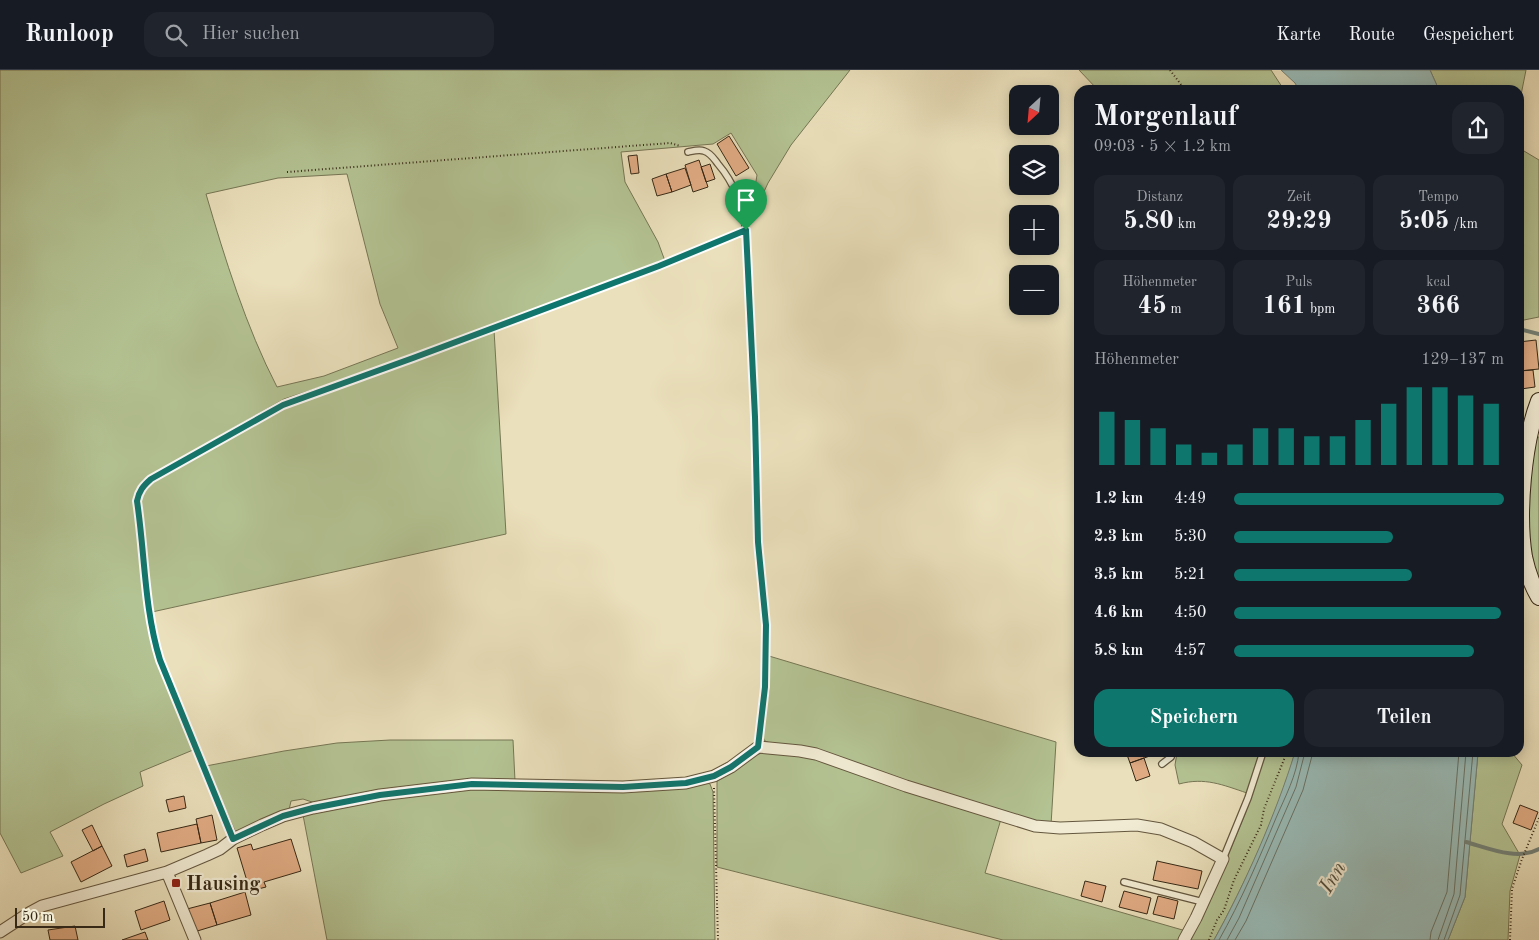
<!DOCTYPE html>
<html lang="de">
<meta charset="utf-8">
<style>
body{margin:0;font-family:"Old Standard TT",serif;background:#20242c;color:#f1f3f6;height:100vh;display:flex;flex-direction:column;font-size:19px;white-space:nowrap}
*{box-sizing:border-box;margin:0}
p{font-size:16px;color:#9ea1a6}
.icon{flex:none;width:28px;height:28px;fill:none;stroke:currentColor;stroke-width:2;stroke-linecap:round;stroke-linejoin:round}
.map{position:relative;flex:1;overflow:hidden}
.details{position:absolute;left:1074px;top:15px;width:450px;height:672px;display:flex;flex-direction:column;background:#171b24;border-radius:15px;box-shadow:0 2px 12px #0003}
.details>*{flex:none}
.needle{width:32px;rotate:206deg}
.tools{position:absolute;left:1009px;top:15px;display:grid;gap:10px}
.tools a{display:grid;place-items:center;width:50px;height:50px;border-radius:10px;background:#171b24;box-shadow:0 2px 12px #0003;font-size:25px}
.scale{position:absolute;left:15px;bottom:12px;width:90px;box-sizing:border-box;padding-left:5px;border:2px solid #372916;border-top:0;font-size:14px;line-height:18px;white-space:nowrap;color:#372916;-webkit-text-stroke:4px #f1ebd3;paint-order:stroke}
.pin{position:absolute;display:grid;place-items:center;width:42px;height:42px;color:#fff;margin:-51px -21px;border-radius:50% 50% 50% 0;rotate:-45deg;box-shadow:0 0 5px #0007}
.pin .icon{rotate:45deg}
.round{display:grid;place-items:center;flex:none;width:52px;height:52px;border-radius:15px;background:#20242c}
.headline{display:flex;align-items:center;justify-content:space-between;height:85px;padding:0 20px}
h1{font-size:28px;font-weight:600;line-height:38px}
.figures{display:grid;grid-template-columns:repeat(3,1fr);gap:8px;height:85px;padding:5px 20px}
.figures div{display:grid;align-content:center;border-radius:12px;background:#20242c;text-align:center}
.figures b{font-size:25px;font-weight:600}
.figures small{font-size:14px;font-weight:400}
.figures p{font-size:14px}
.chart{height:140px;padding:10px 20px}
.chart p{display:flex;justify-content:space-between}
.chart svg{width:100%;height:90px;margin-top:5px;stroke:#0f766e;stroke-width:6}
.action{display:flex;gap:10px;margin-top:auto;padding:10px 20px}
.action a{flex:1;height:58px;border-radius:15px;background:#0f766e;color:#fff;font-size:20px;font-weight:600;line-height:58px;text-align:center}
.action a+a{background:#20242c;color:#f1f3f6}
ul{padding:0 20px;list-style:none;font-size:16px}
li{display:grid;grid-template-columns:80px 60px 1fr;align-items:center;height:38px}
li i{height:12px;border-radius:6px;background:#0f766e}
header{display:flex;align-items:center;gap:30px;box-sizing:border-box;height:70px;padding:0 25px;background:#171b24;border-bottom:1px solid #363941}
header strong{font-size:24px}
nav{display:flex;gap:28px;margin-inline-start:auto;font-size:18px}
.search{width:350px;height:45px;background:#20242c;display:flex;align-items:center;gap:12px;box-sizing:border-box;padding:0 18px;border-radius:15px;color:#9ea1a6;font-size:19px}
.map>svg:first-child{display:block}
</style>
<header>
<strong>Runloop</strong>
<div class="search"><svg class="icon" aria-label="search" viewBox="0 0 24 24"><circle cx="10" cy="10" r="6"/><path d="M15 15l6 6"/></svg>Hier suchen</div>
<nav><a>Karte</a><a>Route</a><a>Gespeichert</a></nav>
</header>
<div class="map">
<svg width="1539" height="870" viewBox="0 0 1539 870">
<rect width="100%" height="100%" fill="#eae0bb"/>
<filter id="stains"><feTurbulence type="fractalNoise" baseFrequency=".004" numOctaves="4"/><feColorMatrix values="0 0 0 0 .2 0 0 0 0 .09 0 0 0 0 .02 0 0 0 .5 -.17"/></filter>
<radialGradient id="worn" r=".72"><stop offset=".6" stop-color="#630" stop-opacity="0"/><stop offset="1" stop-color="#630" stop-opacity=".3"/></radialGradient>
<path fill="#b4c393" stroke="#767654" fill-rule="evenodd" d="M 0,0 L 850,0 L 791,75 L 768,113 L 749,154 L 757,105 L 731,63 L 713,74 L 621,82 L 625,112 L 658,172 L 665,191 L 407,289 L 284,329 L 143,410 L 134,426 L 146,545 L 154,582 L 188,663 L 193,680 L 140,702 L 143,716 L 104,734 L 50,762 L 63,786 L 21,803 L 0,763 ZM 347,104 L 380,234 L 398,278 L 324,306 L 277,317 C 246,257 225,189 206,124 L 278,108 Z
M 1079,0 L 1271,0 L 1284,20 L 1098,20 Z
M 1430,0 L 1526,0 L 1519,35 L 1519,20 L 1439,20 Z
M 1519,78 L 1539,90 L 1539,247 L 1519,251 Z
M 494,260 L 506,464 L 152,542 L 140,430 L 146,416 L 280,338 Z
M 1536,367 L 1539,367 L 1539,511 L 1530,490 L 1527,424 Z
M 769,586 L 1056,672 L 1051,755 L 767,672 L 764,670 L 762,663 L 769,621 Z
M 390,670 L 513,670 L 515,711 L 318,734 L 303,729 L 291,731 L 289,740 L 236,763 L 206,696 L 284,681 L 337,673 Z
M 762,683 L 816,687 L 1001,749 L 985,803 L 1186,861 L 1181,870 L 1003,870 L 717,797 L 717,708 L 750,687 Z
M 1177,683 L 1260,683 L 1247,723 C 1223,715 1205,707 1179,714 L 1175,695 Z
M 1266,683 L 1295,683 C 1277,744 1245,814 1214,870 L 1188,870 L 1221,802 L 1245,744 Z
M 1478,683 L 1512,683 L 1522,695 L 1502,754 L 1520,785 L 1510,821 L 1508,870 L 1448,870 L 1465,827 Z
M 706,712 L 710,714 L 713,722 L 715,870 L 327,870 L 303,745 C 431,711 574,716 706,712 Z"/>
<path fill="#99bbb7" stroke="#728177" d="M 1281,0 L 1430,0 L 1439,20 L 1299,20 L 1295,13 Z
M 1295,682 L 1478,683 L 1465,827 L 1448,870 L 1214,870 C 1245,814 1276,744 1295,682 Z"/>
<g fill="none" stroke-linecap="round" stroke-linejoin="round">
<path stroke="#687266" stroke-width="1" d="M 1219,870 C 1241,831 1259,789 1276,748 C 1285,727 1297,705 1299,682
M 1227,870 L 1239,848 L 1296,717 L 1305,682
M 1235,870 L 1246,851 L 1303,720 L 1313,682
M 1430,870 L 1431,862 L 1447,822 L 1459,682
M 1438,870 L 1454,824 L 1466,682
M 1444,870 L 1460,825 L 1473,682"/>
<path stroke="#728177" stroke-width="4" d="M 1519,259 L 1539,264
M 1466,772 C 1488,778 1517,791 1539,779"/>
</g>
<path fill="#e1ac84" stroke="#372916" d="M 729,66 L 749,98 L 736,106 L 717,74 Z
M 637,85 L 639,103 L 631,104 L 628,86 Z
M 699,90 L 708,117 L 693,122 L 685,95 Z
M 710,94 L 715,109 L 706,112 L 701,97 Z
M 685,98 L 691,115 L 672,122 L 666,104 Z
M 666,104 L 672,122 L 657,126 L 652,109 Z
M 1536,270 L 1539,299 L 1519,301 L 1519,272 Z
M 1533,300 L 1535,317 L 1521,319 L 1519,301 Z
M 1126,682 L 1161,682 L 1130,693 Z
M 1144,688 L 1150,706 L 1136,711 L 1130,693 Z
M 184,726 L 186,738 L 169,742 L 166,730 Z
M 1520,735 L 1538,742 L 1531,760 L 1513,753 Z
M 212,745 L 217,770 L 201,773 L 196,749 Z
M 197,754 L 201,773 L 161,782 L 157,763 Z
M 92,755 L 102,776 L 93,781 L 82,760 Z
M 291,769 L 301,801 L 264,812 L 266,817 L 250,821 L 237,778 L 251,774 L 253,780 Z
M 102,776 L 112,796 L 81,812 L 71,792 Z
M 145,779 L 148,791 L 127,797 L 124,785 Z
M 1157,791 L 1202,801 L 1198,819 L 1153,810 Z
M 1085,811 L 1106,816 L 1102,832 L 1081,826 Z
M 1124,821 L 1151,828 L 1147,844 L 1119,837 Z
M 245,822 L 251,845 L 217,855 L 210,833 Z
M 1158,826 L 1178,831 L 1174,849 L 1153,844 Z
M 164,831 L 170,850 L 141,860 L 135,841 Z
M 210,833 L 217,855 L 194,862 L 187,839 Z
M 75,856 L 78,870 L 50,870 L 48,860 Z
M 145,862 L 148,870 L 122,870 Z"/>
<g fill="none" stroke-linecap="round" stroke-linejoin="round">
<defs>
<path id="lane" d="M 688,82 C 693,81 699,79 704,81 C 711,83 714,89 718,94 C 735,114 742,135 746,160 L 755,347 L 758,471 L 766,555 L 765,617 L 758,677
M 1162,694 L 1171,687 L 1173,682
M 1223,789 L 1248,728 L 1263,682
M 1124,812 L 1203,832"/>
<path id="street" d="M 167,802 L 195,870
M 0,862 L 29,843 L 42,836 L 167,802 L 207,785 L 220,779 L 233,769 L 262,755 L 283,746 L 313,738 L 380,725 L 472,714 L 623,717 L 686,713 L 714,706 L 731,697 L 758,677 L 800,681 L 816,684 L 906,716 L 1035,756 L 1060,758 L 1137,755 L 1161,759 L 1193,772 L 1223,789 L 1196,848 L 1184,870"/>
<path id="secondary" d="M 1539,331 C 1523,373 1517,444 1524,487 C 1527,501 1532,515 1539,527"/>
</defs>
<use href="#lane" stroke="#64573f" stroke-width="8"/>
<use href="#street" stroke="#64573f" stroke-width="13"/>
<use href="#secondary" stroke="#372916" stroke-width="18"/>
<path stroke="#372916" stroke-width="2" stroke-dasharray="1 2.5" stroke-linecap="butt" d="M 1170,0 L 1185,20
M 287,102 L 670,73 L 680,76
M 714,718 L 718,870
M 229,757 L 160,590 C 144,538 145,484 137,431 C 139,421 143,416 151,409 L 283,335 L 413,288 L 659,196 L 737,164
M 1209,870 L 1217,850 L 1224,840 L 1234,810 L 1261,755 L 1264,739 L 1287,682
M 1510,870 L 1512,819 L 1522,789 L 1539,748"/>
<use href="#lane" stroke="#f1ebd3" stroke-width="5.5"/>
<use href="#street" stroke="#f1ebd3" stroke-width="11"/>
<use href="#secondary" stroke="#f1ebd3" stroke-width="16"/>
</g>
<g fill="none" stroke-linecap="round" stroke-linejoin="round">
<defs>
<path id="route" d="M 746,160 L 755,347 L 758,472 L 766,555 L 765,617 L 758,677 L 731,697 L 714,706 L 686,713 L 623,717 L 472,714 L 380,725 L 313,738 L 283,746 L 233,769 L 160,590 C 144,538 145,484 137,431 C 139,421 143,416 151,409 L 283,335 L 413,288 L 659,196 Z"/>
</defs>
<use href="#route" stroke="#fff" stroke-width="10"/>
<use href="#route" stroke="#0f766e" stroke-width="6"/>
</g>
<rect fill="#8f2418" stroke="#f1ebd3" stroke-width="2" x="171" y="808" width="10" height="10" rx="2.5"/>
<g text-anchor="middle" stroke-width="4.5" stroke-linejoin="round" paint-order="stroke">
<g font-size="20" font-weight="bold" fill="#372916" stroke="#f1ebd3" text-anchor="start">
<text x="186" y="820">Hausing</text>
</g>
<g font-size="21" font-style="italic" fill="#504e3e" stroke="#f1ebd3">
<text transform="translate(1332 807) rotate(-59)" y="7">Inn</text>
</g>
</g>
<rect width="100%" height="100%" filter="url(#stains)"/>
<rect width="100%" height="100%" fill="url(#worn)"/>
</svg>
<div class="tools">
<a><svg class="needle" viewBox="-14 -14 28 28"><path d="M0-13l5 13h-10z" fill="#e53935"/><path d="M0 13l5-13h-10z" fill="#9ea1a6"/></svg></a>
<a><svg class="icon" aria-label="layers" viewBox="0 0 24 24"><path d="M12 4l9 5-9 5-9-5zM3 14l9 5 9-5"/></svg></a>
<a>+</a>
<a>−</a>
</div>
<div class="scale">50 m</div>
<div class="pin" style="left:746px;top:160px;background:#1e9e55"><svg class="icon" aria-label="arrive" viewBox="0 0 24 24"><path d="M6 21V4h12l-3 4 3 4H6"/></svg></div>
<section class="details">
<div class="headline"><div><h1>Morgenlauf</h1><p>09:03 · 5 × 1.2 km</p></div><a class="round"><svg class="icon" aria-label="share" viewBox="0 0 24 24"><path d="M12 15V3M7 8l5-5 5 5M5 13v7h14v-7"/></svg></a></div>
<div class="figures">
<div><p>Distanz</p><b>5.80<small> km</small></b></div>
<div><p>Zeit</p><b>29:29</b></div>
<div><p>Tempo</p><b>5:05<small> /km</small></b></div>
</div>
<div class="figures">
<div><p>Höhenmeter</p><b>45<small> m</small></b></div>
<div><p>Puls</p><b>161<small> bpm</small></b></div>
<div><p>kcal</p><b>366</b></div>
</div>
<div class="chart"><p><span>Höhenmeter</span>129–137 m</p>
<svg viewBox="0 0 160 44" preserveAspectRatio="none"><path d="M5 44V18M15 44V22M25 44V26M35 44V34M45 44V38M55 44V34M65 44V26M75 44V26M85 44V30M95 44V30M105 44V22M115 44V14M125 44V6M135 44V6M145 44V10M155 44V14"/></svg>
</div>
<ul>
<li><b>1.2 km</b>4:49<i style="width:100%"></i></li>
<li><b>2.3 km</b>5:30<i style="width:59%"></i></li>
<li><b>3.5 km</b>5:21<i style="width:66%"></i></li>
<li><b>4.6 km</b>4:50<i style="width:99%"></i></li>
<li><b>5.8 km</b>4:57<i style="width:89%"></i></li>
</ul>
<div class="action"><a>Speichern</a><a>Teilen</a></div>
</section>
</div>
